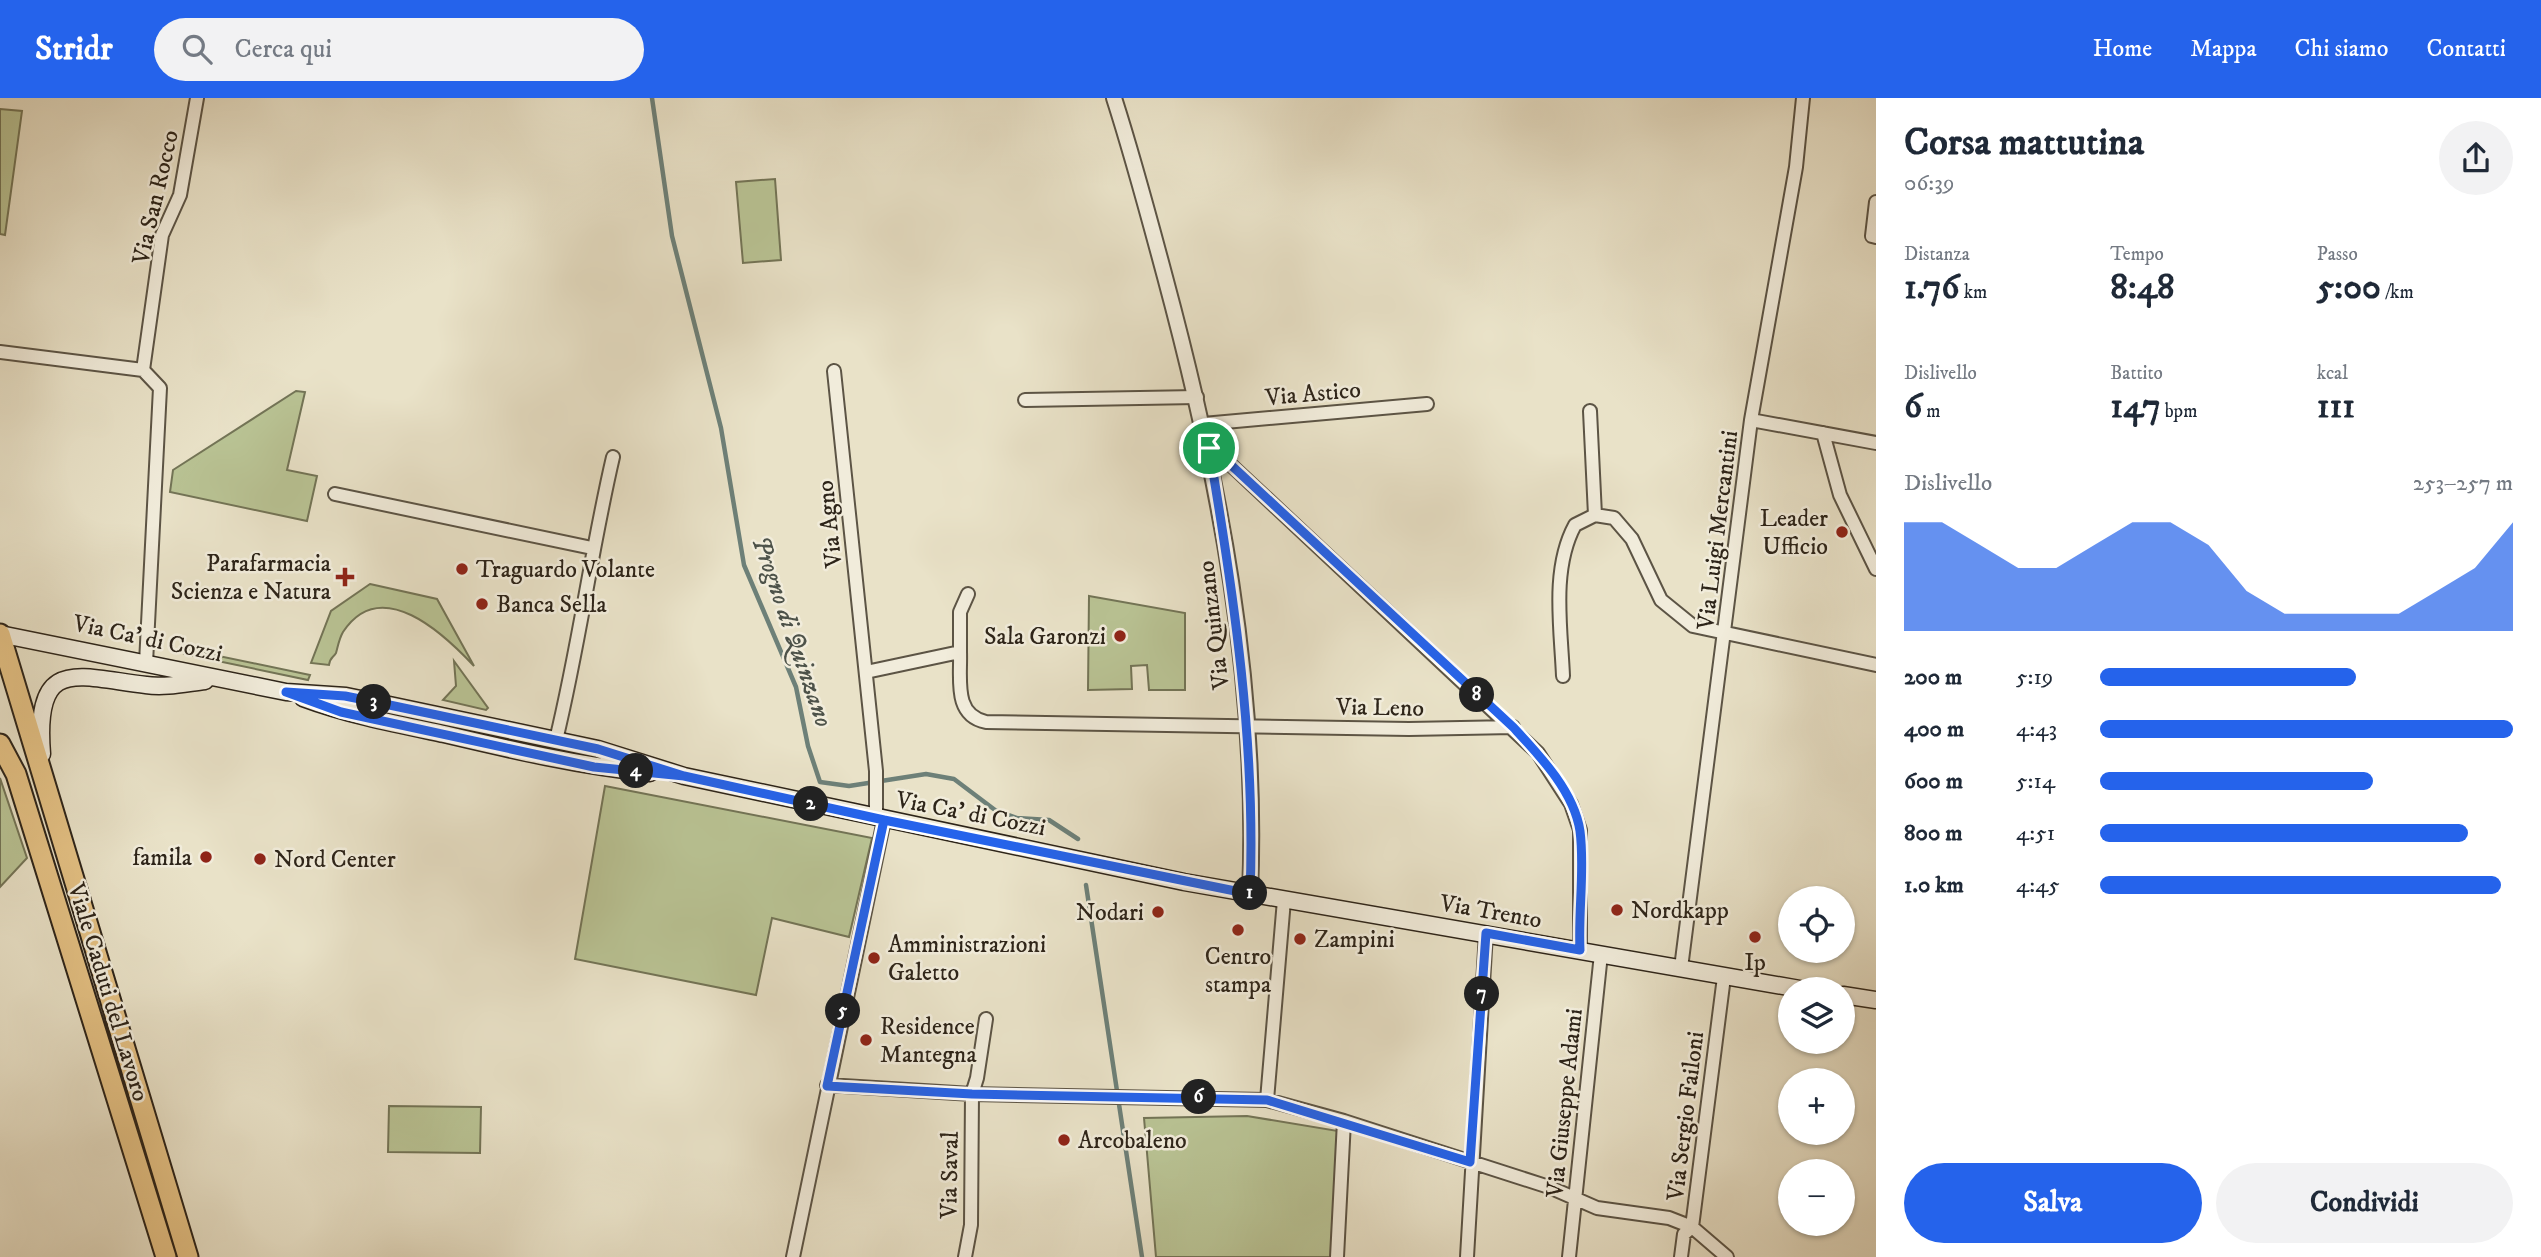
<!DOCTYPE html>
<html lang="it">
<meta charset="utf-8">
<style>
body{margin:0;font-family:"IM FELL DW Pica",serif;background:#f2f2f3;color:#1f2937;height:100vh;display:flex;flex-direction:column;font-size:26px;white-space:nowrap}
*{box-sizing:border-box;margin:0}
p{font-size:23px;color:#747a83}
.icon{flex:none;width:38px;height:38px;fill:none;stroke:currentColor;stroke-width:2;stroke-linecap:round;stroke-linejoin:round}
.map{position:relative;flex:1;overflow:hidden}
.side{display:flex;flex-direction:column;background:#fff;width:665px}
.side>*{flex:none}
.fabs{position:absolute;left:1778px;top:788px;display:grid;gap:14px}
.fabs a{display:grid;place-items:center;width:77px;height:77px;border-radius:50%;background:#fff;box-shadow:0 2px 5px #0004;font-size:35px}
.pin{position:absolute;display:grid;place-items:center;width:60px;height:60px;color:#fff;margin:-30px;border:4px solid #fff;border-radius:50%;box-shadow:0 2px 7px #0007}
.km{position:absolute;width:35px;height:35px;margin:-18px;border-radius:50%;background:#222;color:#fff;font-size:19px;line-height:35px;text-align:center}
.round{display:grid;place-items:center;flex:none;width:74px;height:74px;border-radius:37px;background:#f2f2f3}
.summary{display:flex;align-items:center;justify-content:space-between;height:119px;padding:0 28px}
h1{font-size:38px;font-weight:700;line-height:52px}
.figures{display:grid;grid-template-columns:repeat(3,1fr);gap:10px;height:119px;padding:7px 28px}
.figures div{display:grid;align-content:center}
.figures b{font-size:35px;font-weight:700}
.figures small{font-size:19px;font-weight:400}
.figures p{font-size:19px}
.chart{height:196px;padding:14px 28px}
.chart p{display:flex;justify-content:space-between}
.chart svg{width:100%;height:126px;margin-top:7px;fill:#2563eb;opacity:.7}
.action{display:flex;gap:14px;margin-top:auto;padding:14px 28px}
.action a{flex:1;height:80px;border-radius:42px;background:#2563eb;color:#fff;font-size:28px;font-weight:700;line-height:80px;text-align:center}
.action a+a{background:#f2f2f3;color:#1f2937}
ul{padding:0 28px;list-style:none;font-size:23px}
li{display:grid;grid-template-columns:112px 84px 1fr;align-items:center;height:52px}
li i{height:18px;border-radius:9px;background:#2563eb}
header{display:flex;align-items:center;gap:42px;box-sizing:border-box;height:98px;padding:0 35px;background:#2563eb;color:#fff}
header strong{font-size:33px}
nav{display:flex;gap:38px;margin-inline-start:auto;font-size:24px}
.search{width:490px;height:63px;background:#f2f2f3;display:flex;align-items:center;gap:18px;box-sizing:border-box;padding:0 24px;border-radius:38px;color:#747a83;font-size:26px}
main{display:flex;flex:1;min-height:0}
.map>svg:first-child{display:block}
</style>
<header>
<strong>Stridr</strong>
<div class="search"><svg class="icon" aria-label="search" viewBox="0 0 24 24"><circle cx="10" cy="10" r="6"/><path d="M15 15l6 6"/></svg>Cerca qui</div>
<nav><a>Home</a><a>Mappa</a><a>Chi siamo</a><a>Contatti</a></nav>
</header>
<main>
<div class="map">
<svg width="1876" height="1159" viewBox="0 0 1876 1159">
<rect width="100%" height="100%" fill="#e9e2c8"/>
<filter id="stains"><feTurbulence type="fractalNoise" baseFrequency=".00286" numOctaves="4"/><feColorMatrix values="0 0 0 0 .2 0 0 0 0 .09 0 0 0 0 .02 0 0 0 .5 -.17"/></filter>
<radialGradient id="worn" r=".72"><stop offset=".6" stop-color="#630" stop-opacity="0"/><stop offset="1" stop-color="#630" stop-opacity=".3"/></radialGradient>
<path fill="#b9c394" stroke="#737456" stroke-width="2" d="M 0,11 L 22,13 L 5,137 L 0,136 Z
M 775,81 L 781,162 L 743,165 L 736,84 Z
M 296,293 L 305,294 L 287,372 L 317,378 L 307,423 L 170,394 L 173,372 Z
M 370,486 L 437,501 L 474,568 C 444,536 381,476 343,534 C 339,541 338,548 336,555 C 333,560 330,559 329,567 L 311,565 L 331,513 Z
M 1089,498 L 1185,515 L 1185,592 L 1149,592 L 1147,567 L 1131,568 L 1132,591 L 1088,592 Z
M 185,551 L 310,577 L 308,582 L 184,556 Z
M 454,563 L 488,610 L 486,612 L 443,602 L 456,588 Z
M 0,680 L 27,760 L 0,789 Z
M 605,688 L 872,740 L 849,839 L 772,820 L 756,897 L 575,861 Z
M 389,1008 L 481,1009 L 480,1055 L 388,1054 Z
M 1247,1018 L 1338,1033 L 1332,1159 L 1156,1159 L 1144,1020 Z"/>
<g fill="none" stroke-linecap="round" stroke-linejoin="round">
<path stroke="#6d8078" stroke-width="4.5" d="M 652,0 L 672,138 L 721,330 L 744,467 L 796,589 L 808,648 L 820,684 L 849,688 L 926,676 L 954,681 L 995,712 L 1017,720 L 1049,722 L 1078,741
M 1086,787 L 1142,1159"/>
<defs>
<path id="minor" d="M 1876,104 L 1872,138 L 1876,139
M 0,254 L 143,272
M 143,272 L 160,290 L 146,565
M 143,272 L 162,137 L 180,97 L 197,0
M 834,273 L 876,673 L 876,720
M 1025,302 L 1197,299
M 1590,313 L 1595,417
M 1751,322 L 1876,345
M 1203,326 L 1427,306
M 1823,335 L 1840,397 L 1876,471
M 1209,350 L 1231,367 L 1538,655 L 1571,706 L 1580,732 L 1580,852
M 335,396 L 592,450
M 960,554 C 961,581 953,617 986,624 L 1409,631 L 1513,629
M 866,574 L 960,554 L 960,514 L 968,496
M 1563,578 C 1561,530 1551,471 1575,427 L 1595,417 L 1614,420 L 1632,441 L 1661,502 L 1693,528 L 1876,567
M 556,642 C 579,548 591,453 613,359
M 1681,870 L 1751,322 L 1796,69 L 1803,0
M 827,987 L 972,996 L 1267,1002 L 1344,1023 L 1549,1089 L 1597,1110 L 1669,1120 L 1692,1129 L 1727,1159
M 1267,1002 L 1284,802
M 793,1159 L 884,722
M 965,1159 L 971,1127 L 972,996 L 977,980 L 986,921
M 1337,1159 L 1344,1023
M 1467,1159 L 1486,835
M 1569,1159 L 1601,856
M 1681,1159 L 1684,1136 L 1692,1129 L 1724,879"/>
<path id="tertiary" d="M 1114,0 C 1133,59 1149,119 1165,179 C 1219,380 1259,586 1250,796"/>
<path id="secondary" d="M 0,536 L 286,594 L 346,598 L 380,605 L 598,651 L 684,678 L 1184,784 L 1800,891
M 303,600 C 349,617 396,626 444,636 C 512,652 580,668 650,675
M 42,656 C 34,557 77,579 146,587 C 165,590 187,585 205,583
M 1843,897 L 1876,902"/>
<path id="primary" d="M 0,536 L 188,1159
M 0,646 L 16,676 L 166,1159"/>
</defs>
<use href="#minor" stroke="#5c5445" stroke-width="16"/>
<use href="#tertiary" stroke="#5c5445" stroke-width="18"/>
<use href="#secondary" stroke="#2d2419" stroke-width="19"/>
<use href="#primary" stroke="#2d2419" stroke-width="23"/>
<use href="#minor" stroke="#f1ecdb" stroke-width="12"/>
<use href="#tertiary" stroke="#f1ecdb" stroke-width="14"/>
<use href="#secondary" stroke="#f1ecdb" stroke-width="16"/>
<use href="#primary" stroke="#e4c184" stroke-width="19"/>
</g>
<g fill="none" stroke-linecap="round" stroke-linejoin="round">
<defs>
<path id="route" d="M 1209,350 C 1234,497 1256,646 1250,796 L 884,722 L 684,678 L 598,651 L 380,605 L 345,598 L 286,594 L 341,614 L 594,669 L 684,678 L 884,722 L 827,988 L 972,996 L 1267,1002 L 1470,1064 L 1486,835 L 1580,852 C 1578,813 1585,771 1580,733 C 1574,693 1539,657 1513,629 L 1231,367 L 1209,350"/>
</defs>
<use href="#route" stroke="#fff" stroke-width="14"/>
<use href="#route" stroke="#2563eb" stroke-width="9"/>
</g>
<g fill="#8f2418" stroke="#f1ecdb" stroke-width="2.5">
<circle cx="1842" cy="434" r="7"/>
<circle cx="462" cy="471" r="7"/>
<path d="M341.5 468.5h7v7h7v7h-7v7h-7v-7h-7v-7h7z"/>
<circle cx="482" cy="506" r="7"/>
<circle cx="1120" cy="538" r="7"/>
<circle cx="206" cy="759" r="7"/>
<circle cx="260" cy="761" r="7"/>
<circle cx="1617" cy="812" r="7"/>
<circle cx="1158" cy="814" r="7"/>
<circle cx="1238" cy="832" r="7"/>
<circle cx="1755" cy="839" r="7"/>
<circle cx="1300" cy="841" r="7"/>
<circle cx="874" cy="860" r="7"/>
<circle cx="866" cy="942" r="7"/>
<circle cx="1064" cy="1042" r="7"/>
</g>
<g text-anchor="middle" stroke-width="5" stroke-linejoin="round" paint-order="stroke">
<g font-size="24" fill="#2d2419" stroke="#f1ecdb">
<text transform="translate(155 99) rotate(-77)" y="8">Via San Rocco</text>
<text transform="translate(1313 295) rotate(-5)" y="8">Via Astico</text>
<text transform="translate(829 426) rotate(-96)" y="8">Via Agno</text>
<text transform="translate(1717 432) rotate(-83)" y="8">Via Luigi Mercantini</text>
<text transform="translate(1213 527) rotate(-97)" y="8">Via Quinzano</text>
<text transform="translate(148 540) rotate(12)" y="8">Via Ca' di Cozzi</text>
<text transform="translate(1380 609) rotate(1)" y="8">Via Leno</text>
<text transform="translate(971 715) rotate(11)" y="8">Via Ca' di Cozzi</text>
<text transform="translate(1491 813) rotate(10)" y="8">Via Trento</text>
<text transform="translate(109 894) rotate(73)" y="8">Viale Caduti del Lavoro</text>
<text transform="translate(1564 1005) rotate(-84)" y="8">Via Giuseppe Adami</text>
<text transform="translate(1685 1018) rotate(-83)" y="8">Via Sergio Failoni</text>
<text transform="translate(949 1077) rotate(-89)" y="8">Via Saval</text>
</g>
<g font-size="24" fill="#2d2419" stroke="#f1ecdb" text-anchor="start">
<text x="1828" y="428" text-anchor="end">Leader<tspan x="1828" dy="28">Ufficio</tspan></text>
<text x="331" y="473" text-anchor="end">Parafarmacia<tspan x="331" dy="28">Scienza e Natura</tspan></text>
<text x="476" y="479">Traguardo Volante</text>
<text x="496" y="514">Banca Sella</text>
<text x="1106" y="546" text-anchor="end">Sala Garonzi</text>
<text x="192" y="767" text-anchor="end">famila</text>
<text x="274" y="769">Nord Center</text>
<text x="1631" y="820">Nordkapp</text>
<text x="1144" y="822" text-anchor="end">Nodari</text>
<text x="1314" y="849">Zampini</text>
<text x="888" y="854">Amministrazioni<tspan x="888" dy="28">Galetto</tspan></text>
<text x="1238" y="866" text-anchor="middle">Centro<tspan x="1238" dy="28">stampa</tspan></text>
<text x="1755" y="872" text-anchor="middle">Ip</text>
<text x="880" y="936">Residence<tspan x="880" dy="28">Mantegna</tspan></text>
<text x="1078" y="1050">Arcobaleno</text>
</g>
<g font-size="26" font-style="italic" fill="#4d5249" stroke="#f1ecdb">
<text transform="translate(793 533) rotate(71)" y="9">Progno di Quinzano</text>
</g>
</g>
<rect width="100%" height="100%" filter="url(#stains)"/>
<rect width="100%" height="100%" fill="url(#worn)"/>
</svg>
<div class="fabs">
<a><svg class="icon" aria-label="locate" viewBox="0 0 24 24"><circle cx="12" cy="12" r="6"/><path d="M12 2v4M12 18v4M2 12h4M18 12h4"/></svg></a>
<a><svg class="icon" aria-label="layers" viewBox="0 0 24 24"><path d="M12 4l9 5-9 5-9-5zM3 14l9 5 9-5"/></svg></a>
<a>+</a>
<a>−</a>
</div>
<div class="pin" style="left:1209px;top:350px;background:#1e9e55"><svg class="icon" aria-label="arrive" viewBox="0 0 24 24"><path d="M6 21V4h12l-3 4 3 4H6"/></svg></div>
<b class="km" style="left:1250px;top:795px">1</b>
<b class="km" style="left:811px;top:706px">2</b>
<b class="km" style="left:374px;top:604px">3</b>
<b class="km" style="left:636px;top:673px">4</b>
<b class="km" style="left:843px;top:913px">5</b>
<b class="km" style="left:1199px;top:999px">6</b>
<b class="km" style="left:1482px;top:896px">7</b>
<b class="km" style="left:1477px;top:597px">8</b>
</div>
<section class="side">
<div class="summary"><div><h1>Corsa mattutina</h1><p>06:39</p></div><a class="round"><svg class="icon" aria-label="share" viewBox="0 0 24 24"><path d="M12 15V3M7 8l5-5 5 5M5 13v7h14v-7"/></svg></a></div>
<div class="figures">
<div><p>Distanza</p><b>1.76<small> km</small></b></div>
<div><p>Tempo</p><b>8:48</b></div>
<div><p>Passo</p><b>5:00<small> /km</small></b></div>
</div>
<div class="figures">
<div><p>Dislivello</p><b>6<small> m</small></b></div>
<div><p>Battito</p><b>147<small> bpm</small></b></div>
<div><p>kcal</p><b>111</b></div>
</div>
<div class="chart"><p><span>Dislivello</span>253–257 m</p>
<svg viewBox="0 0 160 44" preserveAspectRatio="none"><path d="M0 44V6L10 6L20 14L30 22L40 22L50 14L60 6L70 6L80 14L90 30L100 38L110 38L120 38L130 38L140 30L150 22L160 6V44z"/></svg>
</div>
<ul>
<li><b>200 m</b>5:19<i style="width:62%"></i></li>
<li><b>400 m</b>4:43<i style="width:100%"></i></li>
<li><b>600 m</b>5:14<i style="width:66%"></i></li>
<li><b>800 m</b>4:51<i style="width:89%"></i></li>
<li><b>1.0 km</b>4:45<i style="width:97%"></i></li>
</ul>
<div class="action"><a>Salva</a><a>Condividi</a></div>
</section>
</main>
